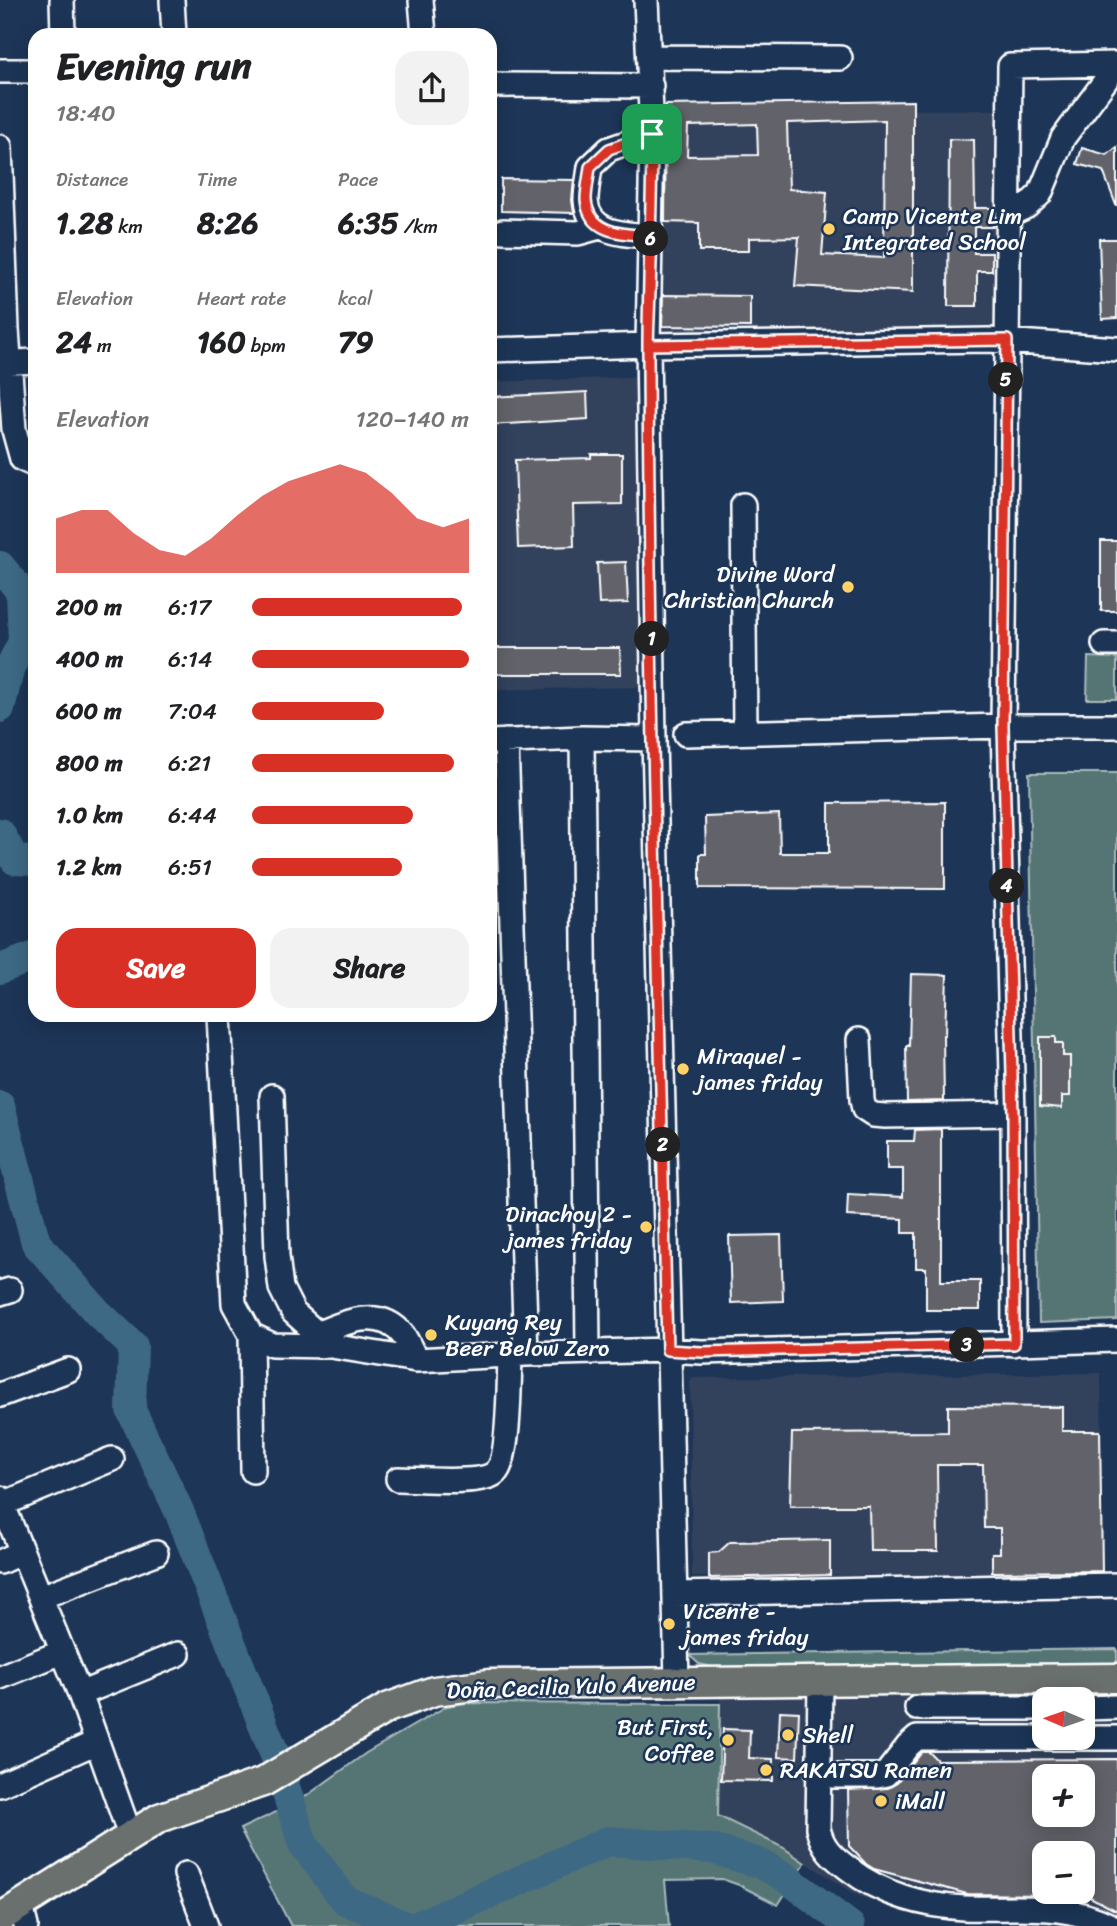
<!DOCTYPE html>
<meta charset="utf-8">
<style>
body{margin:0;font-family:Sriracha,sans-serif;background:#f2f2f2;color:#202124;height:100vh;display:flex;flex-direction:column;font-size:26px;white-space:nowrap}
*{box-sizing:border-box;margin:0}
p{font-size:23px;color:#757577}
.icon{flex:none;width:38px;height:38px;fill:none;stroke:currentColor;stroke-width:2;stroke-linecap:round;stroke-linejoin:round}
.map{position:relative;flex:1;overflow:hidden}
.details{position:absolute;left:28px;top:28px;width:469px;height:994px;display:flex;flex-direction:column;background:#fff;border-radius:21px;box-shadow:0 4px 18px #0003}
.details>*{flex:none}
.needle{width:46px;rotate:272deg}
.buttons{position:absolute;left:1032px;top:1687px;display:grid;gap:14px}
.buttons a{display:grid;place-items:center;width:63px;height:63px;border-radius:14px;background:#fff;box-shadow:0 4px 18px #0003;font-size:35px}
.pin{position:absolute;display:grid;place-items:center;width:60px;height:60px;color:#fff;margin:-30px;border-radius:14px;box-shadow:0 4px 10px #0006}
.km{position:absolute;width:35px;height:35px;margin:-18px;border-radius:50%;background:#222;color:#fff;font-size:19px;line-height:35px;text-align:center}
.round{display:grid;place-items:center;flex:none;width:74px;height:74px;border-radius:21px;background:#f2f2f2}
.summary{display:flex;align-items:center;justify-content:space-between;height:119px;padding:0 28px}
h1{font-size:38px;font-weight:700;line-height:52px}
.metrics{display:grid;grid-template-columns:repeat(3,1fr);gap:10px;height:119px;padding:7px 28px}
.metrics div{display:grid;align-content:center}
.metrics b{font-size:30px;font-weight:700}
.metrics small{font-size:19px;font-weight:400}
.metrics p{font-size:19px}
.chart{height:196px;padding:14px 28px}
.chart p{display:flex;justify-content:space-between}
.chart svg{width:100%;height:126px;margin-top:7px;fill:#d93025;opacity:.7}
.button{display:flex;gap:14px;margin-top:auto;padding:14px 28px}
.button a{flex:1;height:80px;border-radius:21px;background:#d93025;color:#fff;font-size:28px;font-weight:700;line-height:80px;text-align:center}
.button a+a{background:#f2f2f2;color:#202124}
ul{padding:0 28px;list-style:none;font-size:23px}
li{display:grid;grid-template-columns:112px 84px 1fr;align-items:center;height:52px}
li i{height:18px;border-radius:9px;background:#d93025}
.map>svg:first-child{display:block}
</style>
<div class="map">
<svg width="1117" height="1926" viewBox="0 0 1117 1926">
<rect width="100%" height="100%" fill="#1d3557"/>
<filter id="ink" filterUnits="userSpaceOnUse"><feTurbulence type="fractalNoise" baseFrequency=".0143" numOctaves="2"/><feDisplacementMap in="SourceGraphic" scale="14" xChannelSelector="R" yChannelSelector="G"/><feConvolveMatrix kernelMatrix="1 2 1 2 8 2 1 2 1" color-interpolation-filters="sRGB"/></filter>
<g filter="url(#ink)">
<path fill="#32425d" fill-rule="evenodd" d="M 662,110 L 996,110 L 996,348 L 663,349 Z
M 636,377 L 645,687 L 490,690 L 490,382 Z
M 1101,1373 L 1103,1573 L 692,1577 L 690,1378 Z
M 1117,1689 L 1117,1926 L 1059,1926 L 903,1913 L 854,1894 L 784,1848 L 718,1816 L 720,1697 L 808,1697 L 814,1693 ZM 1045,1699 L 1083,1699 L 1083,1738 L 1045,1738 ZM 1045,1776 L 1083,1776 L 1083,1815 L 1045,1815 ZM 1045,1853 L 1083,1853 L 1083,1892 L 1045,1892 Z"/>
<path fill="#557575" stroke="#aababa" stroke-width="2" d="M 1088,657 L 1117,658 L 1117,699 L 1087,699 Z
M 1029,773 L 1117,773 L 1117,1320 L 1039,1323 Z
M 1117,1649 L 1117,1665 L 718,1668 L 699,1664 L 689,1655 Z
M 466,1703 L 720,1704 L 718,1816 L 784,1848 L 805,1863 L 778,1905 L 739,1885 L 722,1879 L 665,1880 L 669,1926 L 291,1926 L 240,1829 L 298,1802 L 366,1753 L 447,1706 Z"/>
<g fill="none" stroke-linecap="round" stroke-linejoin="round">
<path stroke="#3e6984" stroke-width="30" d="M 0,566 L 21,592 L 23,642 L 10,667 L 0,708
M 0,833 L 15,860 L 35,861
M 0,969 L 35,956
M 0,1106 L 36,1243 L 98,1313 L 133,1346 L 131,1410 L 179,1511 L 275,1755 L 303,1844 L 345,1900 L 405,1926
M 417,1926 L 608,1841 L 712,1849 L 759,1863 L 785,1877 L 850,1926"/>
</g>
<path fill="#62626b" stroke="#fff" stroke-width="2" fill-rule="evenodd" d="M 913,101 L 913,292 L 795,286 L 799,237 L 749,238 L 749,251 L 699,251 L 699,223 L 665,222 L 666,105 ZM 885,120 L 884,258 L 822,255 L 827,192 L 789,189 L 787,123 ZM 757,124 L 758,155 L 687,156 L 688,126 Z
M 949,139 L 974,140 L 975,208 L 992,208 L 993,227 L 974,227 L 974,253 L 992,253 L 992,271 L 977,271 L 977,306 L 948,306 Z
M 1117,147 L 1117,205 L 1116,205 L 1103,171 L 1077,164 L 1082,148 L 1107,155 Z
M 501,179 L 574,180 L 572,200 L 574,213 L 501,211 Z
M 1099,239 L 1117,239 L 1117,318 L 1102,319 Z
M 663,295 L 750,296 L 750,327 L 662,326 Z
M 587,392 L 588,419 L 490,425 L 490,397 Z
M 591,454 L 622,454 L 622,504 L 573,505 L 574,546 L 518,548 L 515,460 L 591,458 Z
M 1101,541 L 1117,541 L 1117,611 L 1101,611 Z
M 626,562 L 628,603 L 599,604 L 597,563 Z
M 494,648 L 620,648 L 621,674 L 494,674 Z
M 945,802 L 945,889 L 700,888 L 700,854 L 706,854 L 705,817 L 779,814 L 780,853 L 829,853 L 829,803 Z
M 911,974 L 947,975 L 945,1035 L 943,1035 L 944,1101 L 907,1102 L 906,1046 L 909,1046 Z
M 1040,1037 L 1056,1037 L 1056,1043 L 1063,1043 L 1063,1056 L 1070,1056 L 1070,1096 L 1062,1096 L 1062,1108 L 1040,1106 Z
M 941,1129 L 941,1281 L 980,1281 L 980,1310 L 926,1310 L 926,1268 L 916,1268 L 916,1233 L 903,1233 L 903,1219 L 847,1216 L 848,1194 L 903,1197 L 903,1169 L 887,1169 L 887,1141 L 914,1141 L 915,1130 Z
M 781,1235 L 783,1301 L 731,1303 L 729,1236 Z
M 948,1406 L 1062,1407 L 1062,1431 L 1100,1431 L 1102,1571 L 992,1572 L 992,1553 L 1000,1553 L 1000,1528 L 984,1528 L 983,1465 L 937,1465 L 938,1551 L 870,1551 L 869,1506 L 790,1506 L 792,1433 L 948,1432 Z
M 830,1540 L 830,1575 L 709,1578 L 709,1553 L 719,1552 L 730,1542 Z
M 780,1711 L 799,1712 L 797,1758 L 778,1757 Z
M 723,1729 L 750,1730 L 749,1758 L 773,1759 L 773,1781 L 721,1780 Z
M 922,1752 L 929,1752 L 937,1760 L 1117,1759 L 1117,1911 L 1090,1897 L 1083,1896 L 1083,1853 L 1045,1853 L 1045,1895 L 967,1894 L 874,1869 L 866,1864 L 849,1846 L 848,1790 L 888,1788 L 897,1783 ZM 1045,1776 L 1083,1776 L 1083,1815 L 1045,1815 Z"/>
<g fill="none" stroke-linecap="round" stroke-linejoin="round">
<defs>
<path id="minor" d="M 62,0 L 63,35
M 172,0 L 174,35
M 421,0 L 424,35
M 646,0 L 652,134 L 648,345 L 654,739 L 677,1682
M 650,57 L 840,58
M 0,71 L 35,71
M 490,85 L 651,86
M 0,147 L 7,329 L 14,430 L 22,459 L 35,465
M 1008,215 L 1027,206 L 1040,194 L 1063,138 L 1117,65
M 503,231 L 578,233 L 600,227
M 652,236 C 625,234 588,235 586,200 C 586,189 589,177 590,167 L 609,149 L 652,134
M 490,350 L 648,345 L 989,340 L 1117,349
M 0,363 L 35,361
M 743,505 L 745,731
M 1104,644 L 1117,644
M 686,734 L 1003,726 L 1117,726
M 582,738 L 588,1352
M 506,741 L 526,1354
M 490,742 L 582,738 L 654,739
M 219,1015 L 234,1304 L 251,1335 L 253,1471
M 859,1040 L 862,1100 L 864,1109 L 873,1115 L 885,1116 L 1013,1114
M 272,1096 L 277,1256 L 281,1288 L 293,1312 L 331,1346
M 0,1293 L 10,1290
M 317,1334 C 344,1322 381,1306 403,1335 C 408,1342 412,1352 416,1360
M 251,1335 L 272,1345 L 331,1346 L 416,1360 L 526,1354 L 667,1350 L 702,1352 L 1117,1340
M 1014,1344 L 1013,1114 L 1003,726 L 1010,66 L 1117,64
M 0,1395 L 68,1370
M 398,1479 C 418,1479 481,1485 495,1473 C 510,1461 509,1377 510,1355
M 0,1498 L 80,1694 L 130,1835
M 3,1504 L 112,1459
M 0,1562 L 22,1552
M 675,1594 L 1117,1585
M 41,1597 L 156,1553
M 0,1677 L 62,1652
M 820,1682 L 818,1828 C 822,1848 833,1857 849,1869 C 881,1894 924,1906 964,1908 C 1016,1910 1063,1901 1111,1926
M 80,1694 L 178,1654
M 917,1708 L 1045,1708
M 1083,1708 L 1117,1707
M 818,1776 L 877,1776 L 886,1774 L 908,1746 L 917,1738 L 1117,1738
M 0,1785 L 97,1742
M 186,1874 L 206,1926
M 21,1906 L 26,1926"/>
<path id="major" d="M 0,1918 L 159,1818 L 263,1782 L 387,1708 L 434,1691 L 489,1684 L 1117,1678"/>
</defs>
<use href="#minor" stroke="#fff" stroke-width="28"/>
<use href="#major" stroke="#fff" stroke-width="33"/>
<use href="#minor" stroke="#1d3557" stroke-width="23"/>
<use href="#major" stroke="#6b706d" stroke-width="28"/>
</g>
</g>
<g fill="none" stroke-linecap="round" stroke-linejoin="round" filter="url(#ink)">
<defs>
<path id="route" d="M 652,134 C 652,205 648,277 648,348 C 649,682 660,1016 667,1350 L 702,1352 L 1014,1344 L 1013,1114 L 1003,726 L 1007,340 L 648,345 L 652,236 C 625,234 589,235 586,200 C 586,189 589,177 590,167 L 609,149 L 652,134"/>
</defs>
<use href="#route" stroke="#fff" stroke-width="14"/>
<use href="#route" stroke="#d93025" stroke-width="9"/>
</g>
<g fill="#ffd166" stroke="#1d3557" stroke-width="2.5">
<circle cx="829" cy="229" r="7"/>
<circle cx="848" cy="587" r="7"/>
<circle cx="683" cy="1069" r="7"/>
<circle cx="646" cy="1227" r="7"/>
<circle cx="431" cy="1335" r="7"/>
<circle cx="669" cy="1624" r="7"/>
<circle cx="788" cy="1735" r="7"/>
<circle cx="728" cy="1740" r="7"/>
<circle cx="766" cy="1770" r="7"/>
<circle cx="881" cy="1801" r="7"/>
</g>
<g text-anchor="middle" stroke-width="5" stroke-linejoin="round" paint-order="stroke">
<g font-size="23" fill="#fff" stroke="#1d3557" text-anchor="start">
<text x="843" y="224">Camp Vicente Lim<tspan x="843" dy="26">Integrated School</tspan></text>
<text x="834" y="582" text-anchor="end">Divine Word<tspan x="834" dy="26">Christian Church</tspan></text>
<text x="697" y="1064">Miraquel -<tspan x="697" dy="26">james friday</tspan></text>
<text x="632" y="1222" text-anchor="end">Dinachoy 2 -<tspan x="632" dy="26">james friday</tspan></text>
<text x="445" y="1330">Kuyang Rey<tspan x="445" dy="26">Beer Below Zero</tspan></text>
<text x="683" y="1619">Vicente -<tspan x="683" dy="26">james friday</tspan></text>
<text x="714" y="1735" text-anchor="end">But First,<tspan x="714" dy="26">Coffee</tspan></text>
<text x="802" y="1743">Shell</text>
<text x="780" y="1778">RAKATSU Ramen</text>
<text x="895" y="1809">iMall</text>
</g>
<g font-size="23" fill="#fff" stroke="#1d3557">
<text transform="translate(571 1686) rotate(-2)" y="8">Doña Cecilia Yulo Avenue</text>
</g>
</g>
</svg>
<div class="buttons">
<a><svg class="needle" viewBox="-14 -14 28 28"><path d="M0-13l5 13h-10z" fill="#e53935"/><path d="M0 13l5-13h-10z" fill="#757577"/></svg></a>
<a>+</a>
<a>−</a>
</div>
<div class="pin" style="left:652px;top:134px;background:#1e9e55"><svg class="icon" aria-label="arrive" viewBox="0 0 24 24"><path d="M6 21V4h12l-3 4 3 4H6"/></svg></div>
<b class="km" style="left:652px;top:639px">1</b>
<b class="km" style="left:663px;top:1145px">2</b>
<b class="km" style="left:967px;top:1345px">3</b>
<b class="km" style="left:1007px;top:886px">4</b>
<b class="km" style="left:1006px;top:380px">5</b>
<b class="km" style="left:651px;top:239px">6</b>
<section class="details">
<div class="summary"><div><h1>Evening run</h1><p>18:40</p></div><a class="round"><svg class="icon" aria-label="share" viewBox="0 0 24 24"><path d="M12 15V3M7 8l5-5 5 5M5 13v7h14v-7"/></svg></a></div>
<div class="metrics">
<div><p>Distance</p><b>1.28<small> km</small></b></div>
<div><p>Time</p><b>8:26</b></div>
<div><p>Pace</p><b>6:35<small> /km</small></b></div>
</div>
<div class="metrics">
<div><p>Elevation</p><b>24<small> m</small></b></div>
<div><p>Heart rate</p><b>160<small> bpm</small></b></div>
<div><p>kcal</p><b>79</b></div>
</div>
<div class="chart"><p><span>Elevation</span>120–140 m</p>
<svg viewBox="0 0 160 44" preserveAspectRatio="none"><path d="M0 44V25L10 22L20 22L30 30L40 36L50 38L60 32L70 24L80 17L90 12L100 9L110 6L120 9L130 16L140 25L150 28L160 25V44z"/></svg>
</div>
<ul>
<li><b>200 m</b>6:17<i style="width:97%"></i></li>
<li><b>400 m</b>6:14<i style="width:100%"></i></li>
<li><b>600 m</b>7:04<i style="width:61%"></i></li>
<li><b>800 m</b>6:21<i style="width:93%"></i></li>
<li><b>1.0 km</b>6:44<i style="width:74%"></i></li>
<li><b>1.2 km</b>6:51<i style="width:69%"></i></li>
</ul>
<div class="button"><a>Save</a><a>Share</a></div>
</section>
</div>
